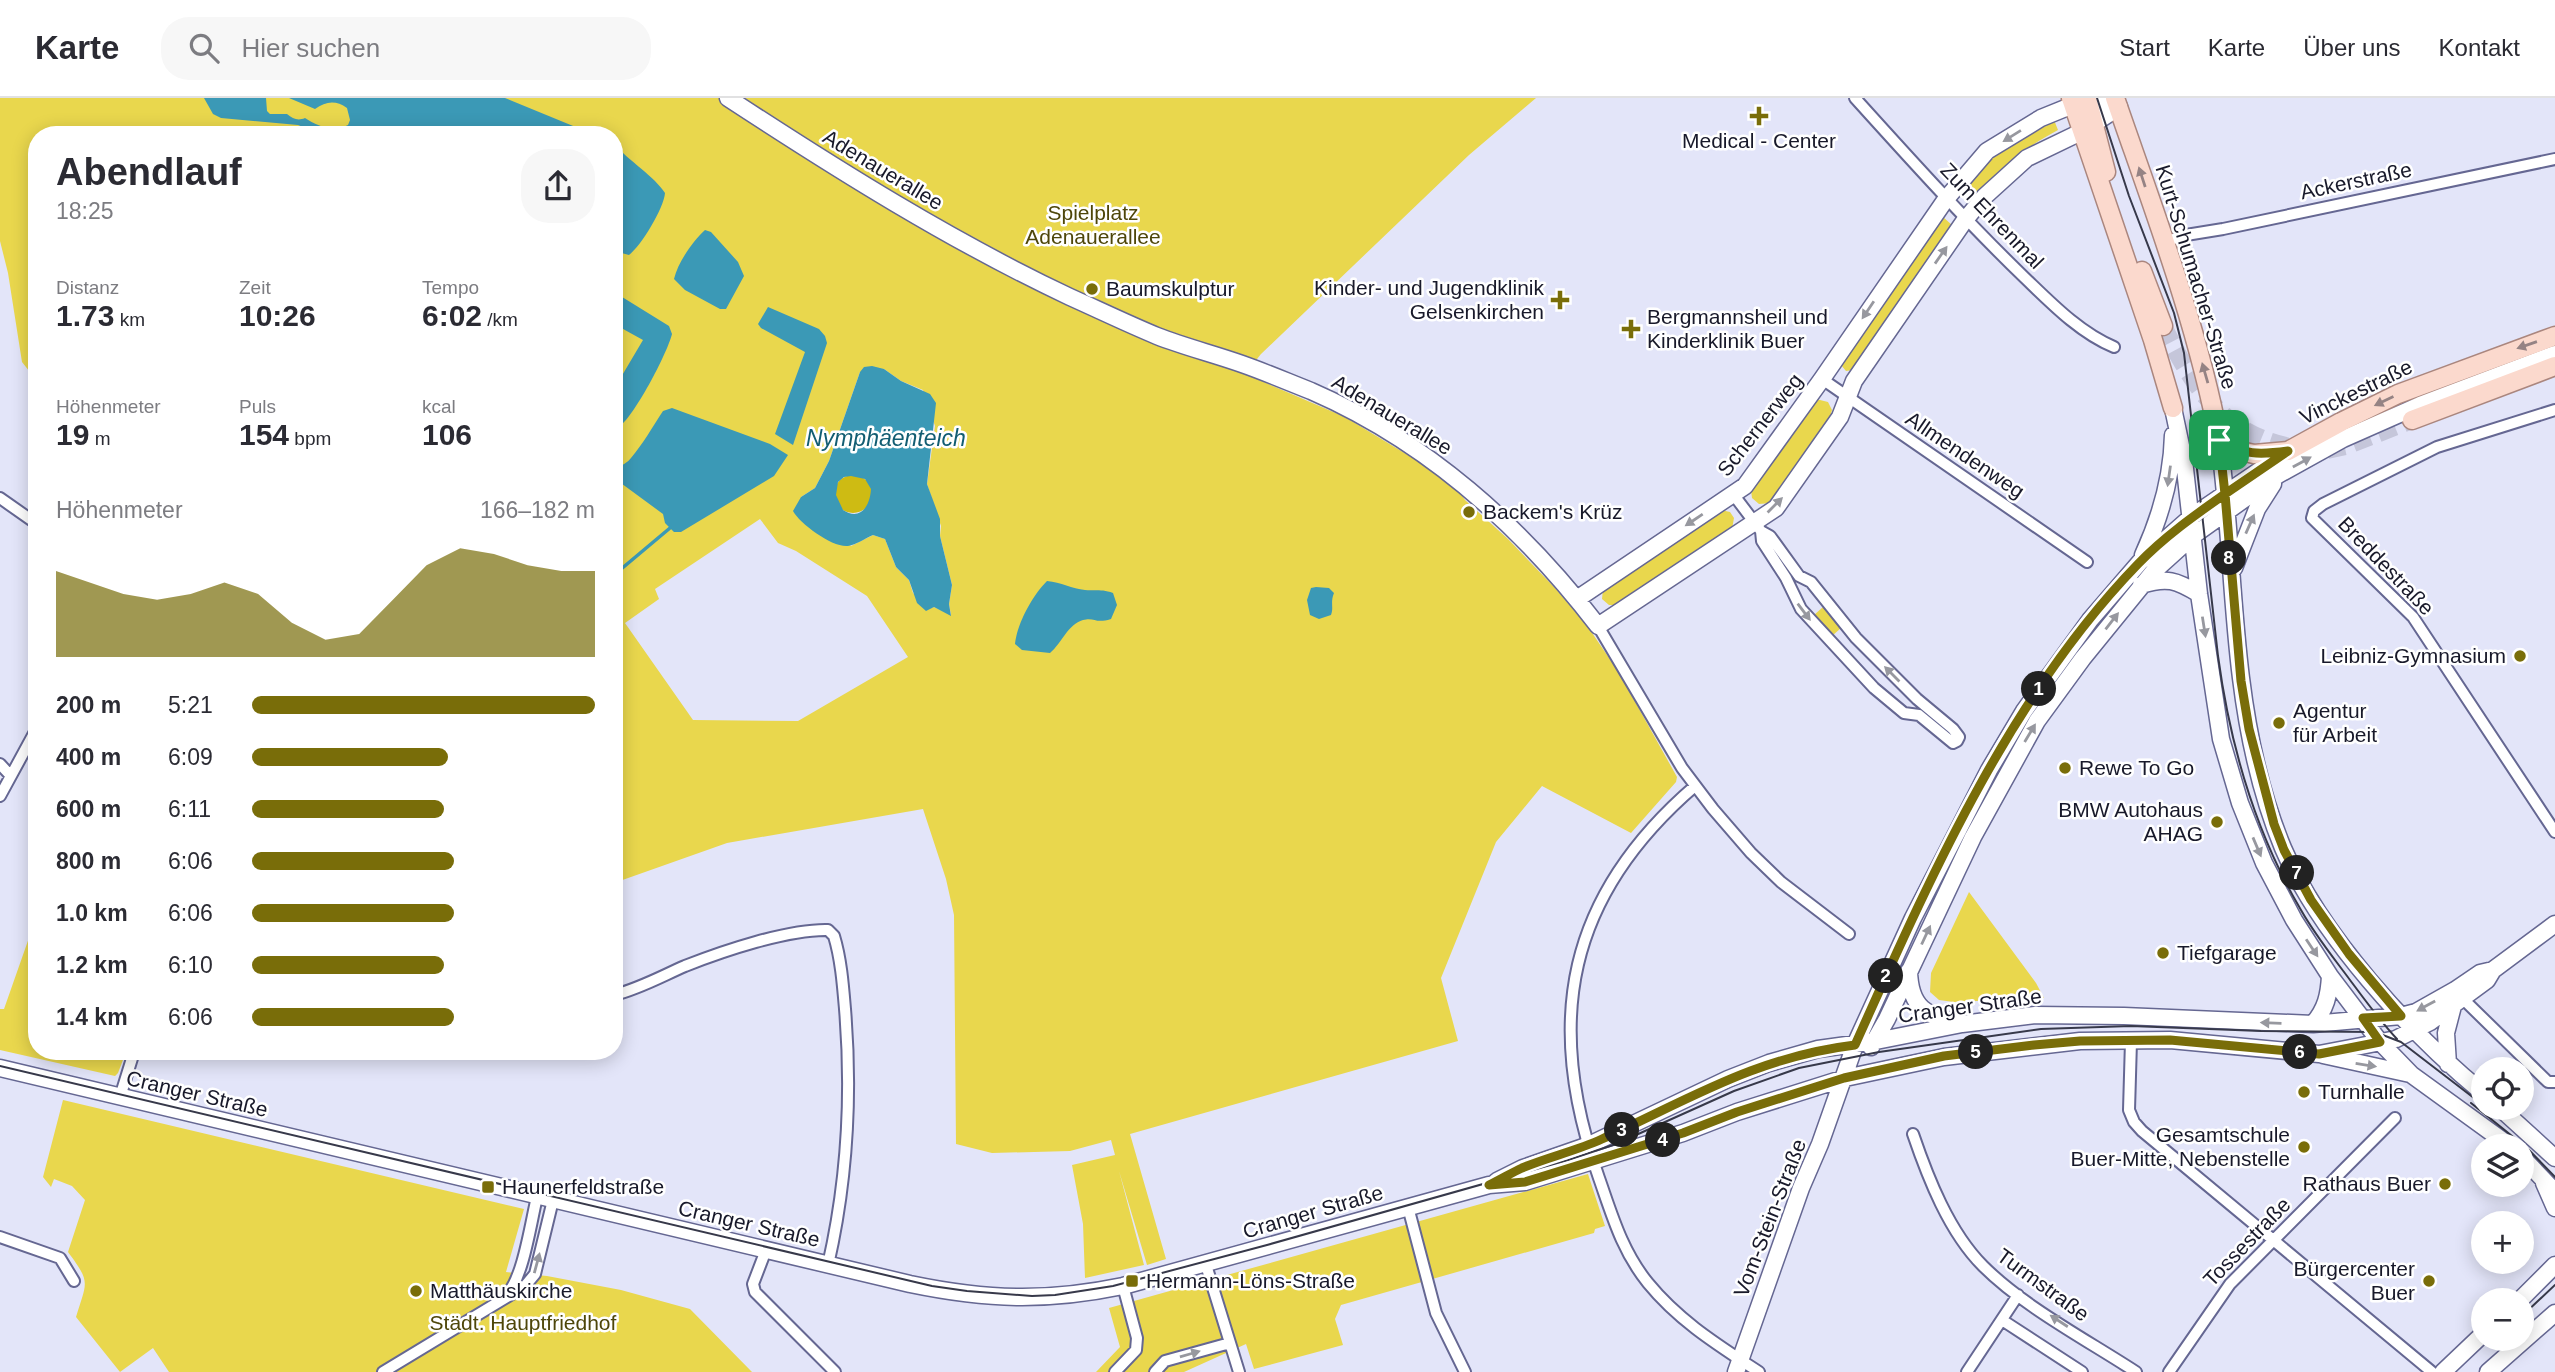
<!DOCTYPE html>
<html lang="de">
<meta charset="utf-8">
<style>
body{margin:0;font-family:Arial,sans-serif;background:#f7f7f7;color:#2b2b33;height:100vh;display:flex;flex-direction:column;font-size:26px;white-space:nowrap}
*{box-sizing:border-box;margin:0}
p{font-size:23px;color:#7c7c81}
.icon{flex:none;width:38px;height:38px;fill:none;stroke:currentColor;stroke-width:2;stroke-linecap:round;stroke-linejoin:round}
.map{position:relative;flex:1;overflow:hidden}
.details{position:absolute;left:28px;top:28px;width:595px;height:934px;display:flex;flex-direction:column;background:#fff;border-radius:28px;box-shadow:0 4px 18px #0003}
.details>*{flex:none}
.controls{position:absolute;left:2471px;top:959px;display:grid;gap:14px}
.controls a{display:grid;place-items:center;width:63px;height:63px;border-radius:50%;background:#fff;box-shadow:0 4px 18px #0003;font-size:35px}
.pin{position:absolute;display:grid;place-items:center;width:60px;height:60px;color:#fff;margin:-30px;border-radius:14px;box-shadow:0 4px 10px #0006}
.km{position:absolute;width:35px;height:35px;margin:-18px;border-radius:50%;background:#222;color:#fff;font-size:19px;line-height:35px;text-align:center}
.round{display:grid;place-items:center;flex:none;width:74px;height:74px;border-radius:28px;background:#f7f7f7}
.overview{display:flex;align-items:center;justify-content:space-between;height:119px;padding:0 28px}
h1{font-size:38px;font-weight:700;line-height:52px}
.metrics{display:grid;grid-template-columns:repeat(3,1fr);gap:10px;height:119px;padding:7px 28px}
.metrics div{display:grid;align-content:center}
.metrics b{font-size:30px;font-weight:700}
.metrics small{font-size:19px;font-weight:400}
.metrics p{font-size:19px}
.chart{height:196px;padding:14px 28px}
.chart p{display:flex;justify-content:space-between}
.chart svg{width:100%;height:126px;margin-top:7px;fill:#796d09;opacity:.7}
ul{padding:0 28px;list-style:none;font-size:23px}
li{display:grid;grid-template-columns:112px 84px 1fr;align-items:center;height:52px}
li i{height:18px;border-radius:9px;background:#796d09}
header{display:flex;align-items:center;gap:42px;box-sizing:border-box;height:98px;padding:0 35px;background:#fff;border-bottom:2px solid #e1e1e2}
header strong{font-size:33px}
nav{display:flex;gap:38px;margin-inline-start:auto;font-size:24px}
.search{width:490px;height:63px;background:#f7f7f7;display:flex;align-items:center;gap:18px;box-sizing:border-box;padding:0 24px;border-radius:28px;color:#7c7c81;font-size:26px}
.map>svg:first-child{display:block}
</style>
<header>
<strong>Karte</strong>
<div class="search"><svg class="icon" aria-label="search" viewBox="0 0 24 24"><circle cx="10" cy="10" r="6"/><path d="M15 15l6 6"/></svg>Hier suchen</div>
<nav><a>Start</a><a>Karte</a><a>Über uns</a><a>Kontakt</a></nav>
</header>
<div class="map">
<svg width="2555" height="1274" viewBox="0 0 2555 1274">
<rect width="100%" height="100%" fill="#e3e5f9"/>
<path fill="#e9d74d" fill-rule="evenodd" d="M 0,0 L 1536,0 L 1469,57 L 1261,256 L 1245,276 L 1345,319 L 1421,365 L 1458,392 L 1465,402 L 1508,441 L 1556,491 L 1588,529 L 1618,573 L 1677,679 L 1676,684 L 1631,735 L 1542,688 L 1496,744 L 1441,880 L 1458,943 L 1130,1036 L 1166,1161 L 1147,1167 L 1119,1073 L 1144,1167 L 1085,1180 L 1083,1126 L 1072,1067 L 1115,1057 L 1111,1042 L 1070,1053 L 992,1055 L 956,1046 L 954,817 L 946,781 L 923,711 L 727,745 L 614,785 L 614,37 L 37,37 L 37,283 L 22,264 L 8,175 L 0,143 ZM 884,271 L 901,283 L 923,292 L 935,328 L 927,386 L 941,428 L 940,438 L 952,487 L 949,506 L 951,517 L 934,509 L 931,510 L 913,495 L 909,482 L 896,469 L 885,441 L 873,437 L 851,448 L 801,399 L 815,390 L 829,363 L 860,274 ZM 760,421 L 778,445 L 796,453 L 867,498 L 908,559 L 798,623 L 693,622 L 625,525 L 659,501 L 655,491 Z
M 2054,22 L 2058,32 C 2024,50 1994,74 1970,104 L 1960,95 L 1987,63 Z
M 1942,118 L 1953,128 L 1853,272 L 1846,273 L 1841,267 Z
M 1816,301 L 1828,304 L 1832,312 L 1830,319 L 1771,405 L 1759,406 L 1752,400 L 1751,392 Z
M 1721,412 L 1730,414 L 1734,420 L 1732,431 L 1616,507 L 1609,507 L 1602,501 L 1603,491 Z
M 1823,509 L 1841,530 L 1832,538 L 1814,517 Z
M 1969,794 L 2036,885 L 2044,900 L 1954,904 L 1939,902 L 1930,894 L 1931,875 Z
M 37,817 L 37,954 L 126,954 L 118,975 L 115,978 L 0,952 L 0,911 L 4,911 Z
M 63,1002 L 524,1111 L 506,1174 L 547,1178 L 621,1192 L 690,1211 L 752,1274 L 169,1274 L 153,1250 L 120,1274 L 76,1219 C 87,1183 91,1185 68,1154 L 85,1102 L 72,1088 L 54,1081 L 51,1089 L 43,1079 Z
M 1588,1076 L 1605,1128 L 1595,1131 L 1594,1135 L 1341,1207 L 1335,1221 L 1343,1247 L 1254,1271 L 1246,1246 L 1184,1274 L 1096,1274 L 1120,1249 L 1109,1210 Z"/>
<path fill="#cebb13" d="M834 396a19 19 0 1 1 38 0a19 19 0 1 1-38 0Z"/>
<path fill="#3b99b6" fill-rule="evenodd" d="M 204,0 L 266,0 L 267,13 L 270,16 L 287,16 C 293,21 298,23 305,20 C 317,28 334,35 348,27 L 350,22 L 347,10 C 336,2 326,3 315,11 L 289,0 L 505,0 L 595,37 L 324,37 L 298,27 L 221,20 L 213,16 Z
M 614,46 C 628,62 655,79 665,95 C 664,110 641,148 629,157 L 614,153 Z
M 705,132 L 711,134 L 738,164 L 744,178 L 726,211 L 720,211 L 685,192 L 674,181 C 678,164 693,143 705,132 Z
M 614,194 L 669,228 L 672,236 C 667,256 634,319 618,330 L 614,329 L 614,291 L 643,242 L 614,226 Z
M 768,209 L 819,231 L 825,238 L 827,245 L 793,347 L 775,336 L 805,254 L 761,230 L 758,226 Z
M 872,268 L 884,271 L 901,283 L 930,296 L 936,305 L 927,386 L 940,421 L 940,438 L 952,487 L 949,506 L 951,518 L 934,509 L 926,513 L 917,505 L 909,482 L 896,469 L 885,441 L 873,437 C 866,440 856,447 848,448 C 833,450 800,426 793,413 L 801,399 L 815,390 L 829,363 L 860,274 L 864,269 ZM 851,378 L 865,381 L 871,391 C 870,409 860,423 843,412 L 836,397 L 838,384 L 844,379 Z
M 672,310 L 770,346 L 788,357 L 774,378 L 681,434 L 674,434 L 665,425 L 663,416 L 614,380 C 615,367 624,369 631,360 C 643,346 653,328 663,313 Z
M 1047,483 C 1061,484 1072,491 1085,492 C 1096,493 1102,491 1113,495 L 1117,507 L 1111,521 C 1095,526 1095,519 1083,522 C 1068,526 1062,545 1050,555 L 1022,552 L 1015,546 C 1017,526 1032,498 1047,483 Z
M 1316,489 L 1329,490 L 1334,495 C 1330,505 1334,509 1331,517 L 1319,521 L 1310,517 L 1307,502 L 1311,490 Z"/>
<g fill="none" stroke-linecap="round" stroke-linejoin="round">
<path stroke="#3b99b6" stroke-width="3.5" d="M 614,477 L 670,430"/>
<path stroke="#c5c6da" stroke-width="18" stroke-dasharray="18 9" stroke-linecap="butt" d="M 2163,228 C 2194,290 2223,337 2295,350
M 2327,352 L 2346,348 L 2412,322"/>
<defs>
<path id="street" d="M 1855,0 C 1911,62 1965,122 2025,180 C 2051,205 2080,235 2114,249
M 2164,144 L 2186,137 L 2223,131 L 2555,61
M 1822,281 L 2087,464
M 2555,312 L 2437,349 L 2323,406 L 2314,413 L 2312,420 L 2413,519 L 2555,734
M 1733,396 L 1761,433 L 1762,443 L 1786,480 L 1801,511 L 1874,590 L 1904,615 L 1919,617 L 1953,645 L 1957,643 L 1959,639 L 1953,631 L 1917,601 L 1856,540 L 1811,484 L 1799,478 L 1770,438 L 1761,433
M 0,400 L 37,426
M 1598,528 L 1682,670 L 1713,711 L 1751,755 L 1781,784 L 1849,836
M 0,666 L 10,677
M 1695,688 C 1567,798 1543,923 1599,1080 C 1612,1117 1622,1153 1648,1185 C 1679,1223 1718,1247 1759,1274
M 0,698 L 37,630
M 614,897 C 639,891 662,878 685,868 C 723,853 788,831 828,832 L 834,838 C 841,861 843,887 845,911 C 852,996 847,1084 828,1167
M 2459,897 L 2548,984 L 2555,984
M 2131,943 L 2129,1012 L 2134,1024 L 2142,1033 L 2432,1274
M 120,999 L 134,954
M 1913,1036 C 1928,1080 1949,1134 1983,1168 C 2024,1209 2087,1242 2136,1274
M 1408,1109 L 1436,1215 L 1465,1274
M 0,1139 L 60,1160 L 74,1183
M 766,1152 L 753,1186 L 755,1194 L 835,1274
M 1206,1167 L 1239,1274
M 506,1197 C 523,1182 531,1123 537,1099
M 2002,1222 L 2082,1274
M 383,1274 L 525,1188 L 535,1176 L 553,1102
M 1115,1274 L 1136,1252 L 1137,1240 L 1123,1188
M 1155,1274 L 1165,1263 L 1230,1245
M 1967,1274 L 2018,1197
M 2169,1274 L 2230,1186 L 2395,1020"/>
<path id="secondary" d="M 728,0 C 838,72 951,143 1070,199 C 1099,212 1128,226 1157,238 C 1185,249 1214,256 1242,266 C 1265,274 1288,284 1311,293 C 1426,343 1522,429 1598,528 L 1776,410 L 1840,319 L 1854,283 L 1965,122 L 1984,99 L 2027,60 L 2081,34 L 2119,9
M 2173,310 L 2184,362 L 2199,496 L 2221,641 L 2240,705 L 2264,765 L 2294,822 L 2330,878 L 2380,944 L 2412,977 L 2510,1048
M 2219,342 C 2230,421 2231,501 2241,580 C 2248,637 2261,697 2283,750 C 2320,837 2410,935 2483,995
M 2143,457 C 2161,418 2172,380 2173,337
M 2234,470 L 2257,411 L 2273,386
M 2141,487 C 2167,479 2176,482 2199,496
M 1577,501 L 1745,388 L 1822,281 L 1946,101 L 1987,53 L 2041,20 L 2073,7 L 2088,5 L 2119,9
M 1909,873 C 1910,910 1926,918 1960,925
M 2313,926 C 2326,911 2329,897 2330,878
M 1871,949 L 1887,921 L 1973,739 L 2037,623 L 2083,560 L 2153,474 L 2194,437 L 2278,377 L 2343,341 L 2420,307 L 2555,256
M 2323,957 L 2410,976
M 2448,966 L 2446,935 L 2453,908
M 0,970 L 910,1186 C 987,1202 1046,1204 1123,1188 L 1489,1087 L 1525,1084 L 1683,1035 L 1737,1014 L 1845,980 L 1944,959 L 2080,943 L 2170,942 L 2319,956 L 2361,948 L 2396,941 L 2430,924 L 2487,882 L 2493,872
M 2500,1010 L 2555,1060
M 2522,1059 L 2555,1094
M 1497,1083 L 1523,1070 L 1589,1047 L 1728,981 L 1769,965 L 1818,951 L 1876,943 L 1962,926 L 2035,917 L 2124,918 L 2313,926 L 2401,918 L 2416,914 L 2455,892 L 2480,875 L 2493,872 L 2555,826
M 2544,1085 L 2555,1110
M 2520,1202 L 2555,1167
M 1736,1274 L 1801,1090 L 1820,1046 L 1855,947 L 1913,820 L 1989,672 L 2024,613 L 2090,522 L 2140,464 L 2191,419 L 2288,353
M 2443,1274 L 2483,1236
M 2488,1274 L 2555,1215"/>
<path id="primary" d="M 2071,0 L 2153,242 L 2173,310
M 2087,0 L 2106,74
M 2115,0 C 2154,113 2197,225 2219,342 L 2236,352 L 2254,356 L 2288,353 L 2341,324 L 2398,296 L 2555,238
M 2142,173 L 2163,228
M 2412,322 L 2555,268"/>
</defs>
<use href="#street" stroke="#656792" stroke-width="14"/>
<use href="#secondary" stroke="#656792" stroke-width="19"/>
<use href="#primary" stroke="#aa867e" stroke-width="21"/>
<use href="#street" stroke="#fff" stroke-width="10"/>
<use href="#secondary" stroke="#fff" stroke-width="16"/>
<use href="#primary" stroke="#fbd9cd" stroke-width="18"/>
<path stroke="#37394a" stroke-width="2" d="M 2097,0 L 2129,98 L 2174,215 L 2184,255 L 2218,558 C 2230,647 2255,734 2301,812 C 2315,837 2333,859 2350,882 C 2365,902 2380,923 2397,941
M 0,968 L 932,1188 L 967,1193 L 1032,1198 L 1055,1197 L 1113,1188 L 1267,1147 L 1568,1062 L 1616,1046 L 1734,993 L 1799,970 L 1879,954 L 2041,931 L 2131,928 L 2261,933 L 2375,934 L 2401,944 L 2483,1007
M 2471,1005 L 2527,1050 L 2555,1079
M 2522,1218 L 2555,1187"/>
</g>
<defs><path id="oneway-solid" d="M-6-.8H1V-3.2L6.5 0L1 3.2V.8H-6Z" transform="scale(1.75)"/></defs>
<g fill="#97989f">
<use href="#oneway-solid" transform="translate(2012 38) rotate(148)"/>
<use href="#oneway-solid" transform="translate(1941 157) rotate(-55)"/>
<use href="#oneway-solid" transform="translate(1868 212) rotate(124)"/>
<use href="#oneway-solid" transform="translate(2302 364) rotate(-29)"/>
<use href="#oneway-solid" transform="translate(2169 378) rotate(98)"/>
<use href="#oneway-solid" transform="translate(1775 407) rotate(-45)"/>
<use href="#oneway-solid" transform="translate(1694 422) rotate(146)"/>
<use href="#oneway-solid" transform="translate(2250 426) rotate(-66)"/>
<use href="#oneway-solid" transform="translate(1804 514) rotate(53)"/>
<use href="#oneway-solid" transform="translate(2112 523) rotate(-52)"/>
<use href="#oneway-solid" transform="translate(2204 529) rotate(81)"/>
<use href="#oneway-solid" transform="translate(1892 576) rotate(-135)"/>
<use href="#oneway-solid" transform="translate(2030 635) rotate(-59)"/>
<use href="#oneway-solid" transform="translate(2257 749) rotate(67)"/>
<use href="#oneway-solid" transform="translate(1926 837) rotate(-65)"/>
<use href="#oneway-solid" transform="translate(2312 850) rotate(56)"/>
<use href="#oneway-solid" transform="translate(2426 908) rotate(151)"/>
<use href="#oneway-solid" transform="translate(2271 925) rotate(-178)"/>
<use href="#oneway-solid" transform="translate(2366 967) rotate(9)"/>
<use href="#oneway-solid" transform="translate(537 1165) rotate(-75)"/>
<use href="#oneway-solid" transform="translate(2059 1223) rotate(-147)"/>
<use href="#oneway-solid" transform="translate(1190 1256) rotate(-16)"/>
</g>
<g fill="#958384">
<use href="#oneway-solid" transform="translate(2142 79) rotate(-108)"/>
<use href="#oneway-solid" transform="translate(2527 247) rotate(161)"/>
<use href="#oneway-solid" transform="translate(2205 275) rotate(-106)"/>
<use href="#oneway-solid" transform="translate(2384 303) rotate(154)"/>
</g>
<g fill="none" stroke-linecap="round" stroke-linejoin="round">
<defs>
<path id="route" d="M 2219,342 L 2225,396 C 2195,417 2164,439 2138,466 C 2009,599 1930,780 1855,947 C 1756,959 1690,1001 1602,1041 C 1576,1053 1548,1059 1522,1070 C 1511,1075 1500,1082 1489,1087 L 1525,1084 L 1683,1035 L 1737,1014 L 1844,980 L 1944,958 L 2034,947 L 2080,943 L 2170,942 L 2319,956 L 2380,944 L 2363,920 L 2401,918 L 2349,856 L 2311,802 L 2284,752 L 2274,726 L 2249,631 L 2241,583 L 2225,396 L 2288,353 C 2258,357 2245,357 2219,342"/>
</defs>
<use href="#route" stroke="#fff" stroke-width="14"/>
<use href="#route" stroke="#796d09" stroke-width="9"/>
</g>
<g fill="#796d09" stroke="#fff" stroke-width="2.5">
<path d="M1755.5 7.5h7v7h7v7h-7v7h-7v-7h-7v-7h7z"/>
<circle cx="1092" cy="191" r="7"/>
<path d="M1556.5 191.5h7v7h7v7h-7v7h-7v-7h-7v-7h7z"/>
<path d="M1627.5 220.5h7v7h7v7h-7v7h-7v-7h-7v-7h7z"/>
<circle cx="1469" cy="414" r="7"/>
<circle cx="2520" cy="558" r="7"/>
<circle cx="2279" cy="625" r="7"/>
<circle cx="2065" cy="670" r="7"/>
<circle cx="2217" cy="724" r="7"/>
<circle cx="2163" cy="855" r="7"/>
<circle cx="2304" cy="994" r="7"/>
<circle cx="2304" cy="1049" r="7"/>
<circle cx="2445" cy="1086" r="7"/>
<rect x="481" y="1082" width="14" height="14" rx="3.5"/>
<rect x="1125" y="1176" width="14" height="14" rx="3.5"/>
<circle cx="2429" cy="1183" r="7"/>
<circle cx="416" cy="1193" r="7"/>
</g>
<g text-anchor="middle" stroke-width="5" stroke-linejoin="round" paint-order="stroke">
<g font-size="21" fill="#18192a" stroke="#fff" text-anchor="start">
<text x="1759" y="50" text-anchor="middle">Medical - Center</text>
<text x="1544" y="197" text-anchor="end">Kinder- und Jugendklinik<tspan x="1544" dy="24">Gelsenkirchen</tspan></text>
<text x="1106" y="198">Baumskulptur</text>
<text x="1647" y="226">Bergmannsheil und<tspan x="1647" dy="24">Kinderklinik Buer</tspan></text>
<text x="1483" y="421">Backem's Krüz</text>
<text x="2506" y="565" text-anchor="end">Leibniz-Gymnasium</text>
<text x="2293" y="620">Agentur<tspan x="2293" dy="24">für Arbeit</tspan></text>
<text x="2079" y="677">Rewe To Go</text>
<text x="2203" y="719" text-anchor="end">BMW Autohaus<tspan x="2203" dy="24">AHAG</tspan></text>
<text x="2177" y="862">Tiefgarage</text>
<text x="2318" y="1001">Turnhalle</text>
<text x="2290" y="1044" text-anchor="end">Gesamtschule<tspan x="2290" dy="24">Buer-Mitte, Nebenstelle</tspan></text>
<text x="2431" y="1093" text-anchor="end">Rathaus Buer</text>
<text x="502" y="1096">Haunerfeldstraße</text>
<text x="2415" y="1178" text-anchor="end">Bürgercenter<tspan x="2415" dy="24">Buer</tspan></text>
<text x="1146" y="1190">Hermann-Löns-Straße</text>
<text x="430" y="1200">Matthäuskirche</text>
</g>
<g font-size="21" fill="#18192a" stroke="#fff">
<text transform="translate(883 72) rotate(31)" y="7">Adenauerallee</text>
<text transform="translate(2356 83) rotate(-12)" y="7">Ackerstraße</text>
<text transform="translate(1992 118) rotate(46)" y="7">Zum Ehrenmal</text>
<text transform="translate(2196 179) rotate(73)" y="7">Kurt-Schumacher-Straße</text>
<text transform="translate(2356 294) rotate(-26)" y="7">Vinckestraße</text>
<text transform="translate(1392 317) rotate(31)" y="7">Adenauerallee</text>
<text transform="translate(1760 327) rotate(-52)" y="7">Schernerweg</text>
<text transform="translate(1965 357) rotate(34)" y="7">Allmendenweg</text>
<text transform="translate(2386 468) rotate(46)" y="7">Breddestraße</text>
<text transform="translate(1970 908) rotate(-8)" y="7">Cranger Straße</text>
<text transform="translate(197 996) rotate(13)" y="7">Cranger Straße</text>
<text transform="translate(1313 1114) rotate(-16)" y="7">Cranger Straße</text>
<text transform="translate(1770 1120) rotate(-69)" y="7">Vom-Stein-Straße</text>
<text transform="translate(749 1126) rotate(13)" y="7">Cranger Straße</text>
<text transform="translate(2247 1144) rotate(-46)" y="7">Tossestraße</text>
<text transform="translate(2043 1187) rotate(36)" y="7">Turmstraße</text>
</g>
<g font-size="21" fill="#4e4609" stroke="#fff">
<text x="1093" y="122">Spielplatz<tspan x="1093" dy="24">Adenauerallee</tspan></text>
<text x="523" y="1232">Städt. Hauptfriedhof</text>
</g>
<g font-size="23" font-style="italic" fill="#125d72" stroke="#fff">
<text x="886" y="348">Nymphäenteich</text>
</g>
</g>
</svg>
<div class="controls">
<a><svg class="icon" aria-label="locate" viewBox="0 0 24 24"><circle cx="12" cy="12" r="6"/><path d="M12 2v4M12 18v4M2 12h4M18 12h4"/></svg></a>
<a><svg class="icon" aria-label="layers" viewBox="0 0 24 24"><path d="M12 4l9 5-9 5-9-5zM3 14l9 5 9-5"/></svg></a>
<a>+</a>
<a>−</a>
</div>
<div class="pin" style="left:2219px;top:342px;background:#1e9e55"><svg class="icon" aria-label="arrive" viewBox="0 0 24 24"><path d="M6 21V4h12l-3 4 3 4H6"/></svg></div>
<b class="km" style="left:2039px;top:591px">1</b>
<b class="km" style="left:1886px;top:878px">2</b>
<b class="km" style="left:1622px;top:1032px">3</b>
<b class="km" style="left:1663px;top:1042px">4</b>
<b class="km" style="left:1976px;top:954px">5</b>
<b class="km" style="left:2300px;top:954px">6</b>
<b class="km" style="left:2297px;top:775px">7</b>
<b class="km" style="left:2229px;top:460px">8</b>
<section class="details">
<div class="overview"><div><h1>Abendlauf</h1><p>18:25</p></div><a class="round"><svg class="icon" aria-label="share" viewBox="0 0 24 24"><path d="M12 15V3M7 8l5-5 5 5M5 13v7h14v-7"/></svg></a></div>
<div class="metrics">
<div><p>Distanz</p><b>1.73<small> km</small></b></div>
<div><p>Zeit</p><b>10:26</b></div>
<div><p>Tempo</p><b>6:02<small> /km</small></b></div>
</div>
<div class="metrics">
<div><p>Höhenmeter</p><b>19<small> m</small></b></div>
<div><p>Puls</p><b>154<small> bpm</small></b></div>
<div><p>kcal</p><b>106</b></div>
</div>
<div class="chart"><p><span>Höhenmeter</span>166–182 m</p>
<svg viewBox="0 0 160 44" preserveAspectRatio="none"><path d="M0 44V14L10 18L20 22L30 24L40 22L50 18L60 22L70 32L80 38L90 36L100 24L110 12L120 6L130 8L140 12L150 14L160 14V44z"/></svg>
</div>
<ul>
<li><b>200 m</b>5:21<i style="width:100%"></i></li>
<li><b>400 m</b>6:09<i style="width:57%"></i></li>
<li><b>600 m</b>6:11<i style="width:56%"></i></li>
<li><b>800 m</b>6:06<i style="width:59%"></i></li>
<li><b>1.0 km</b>6:06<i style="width:59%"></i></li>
<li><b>1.2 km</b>6:10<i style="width:56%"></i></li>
<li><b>1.4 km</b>6:06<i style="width:59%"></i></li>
</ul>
</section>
</div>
